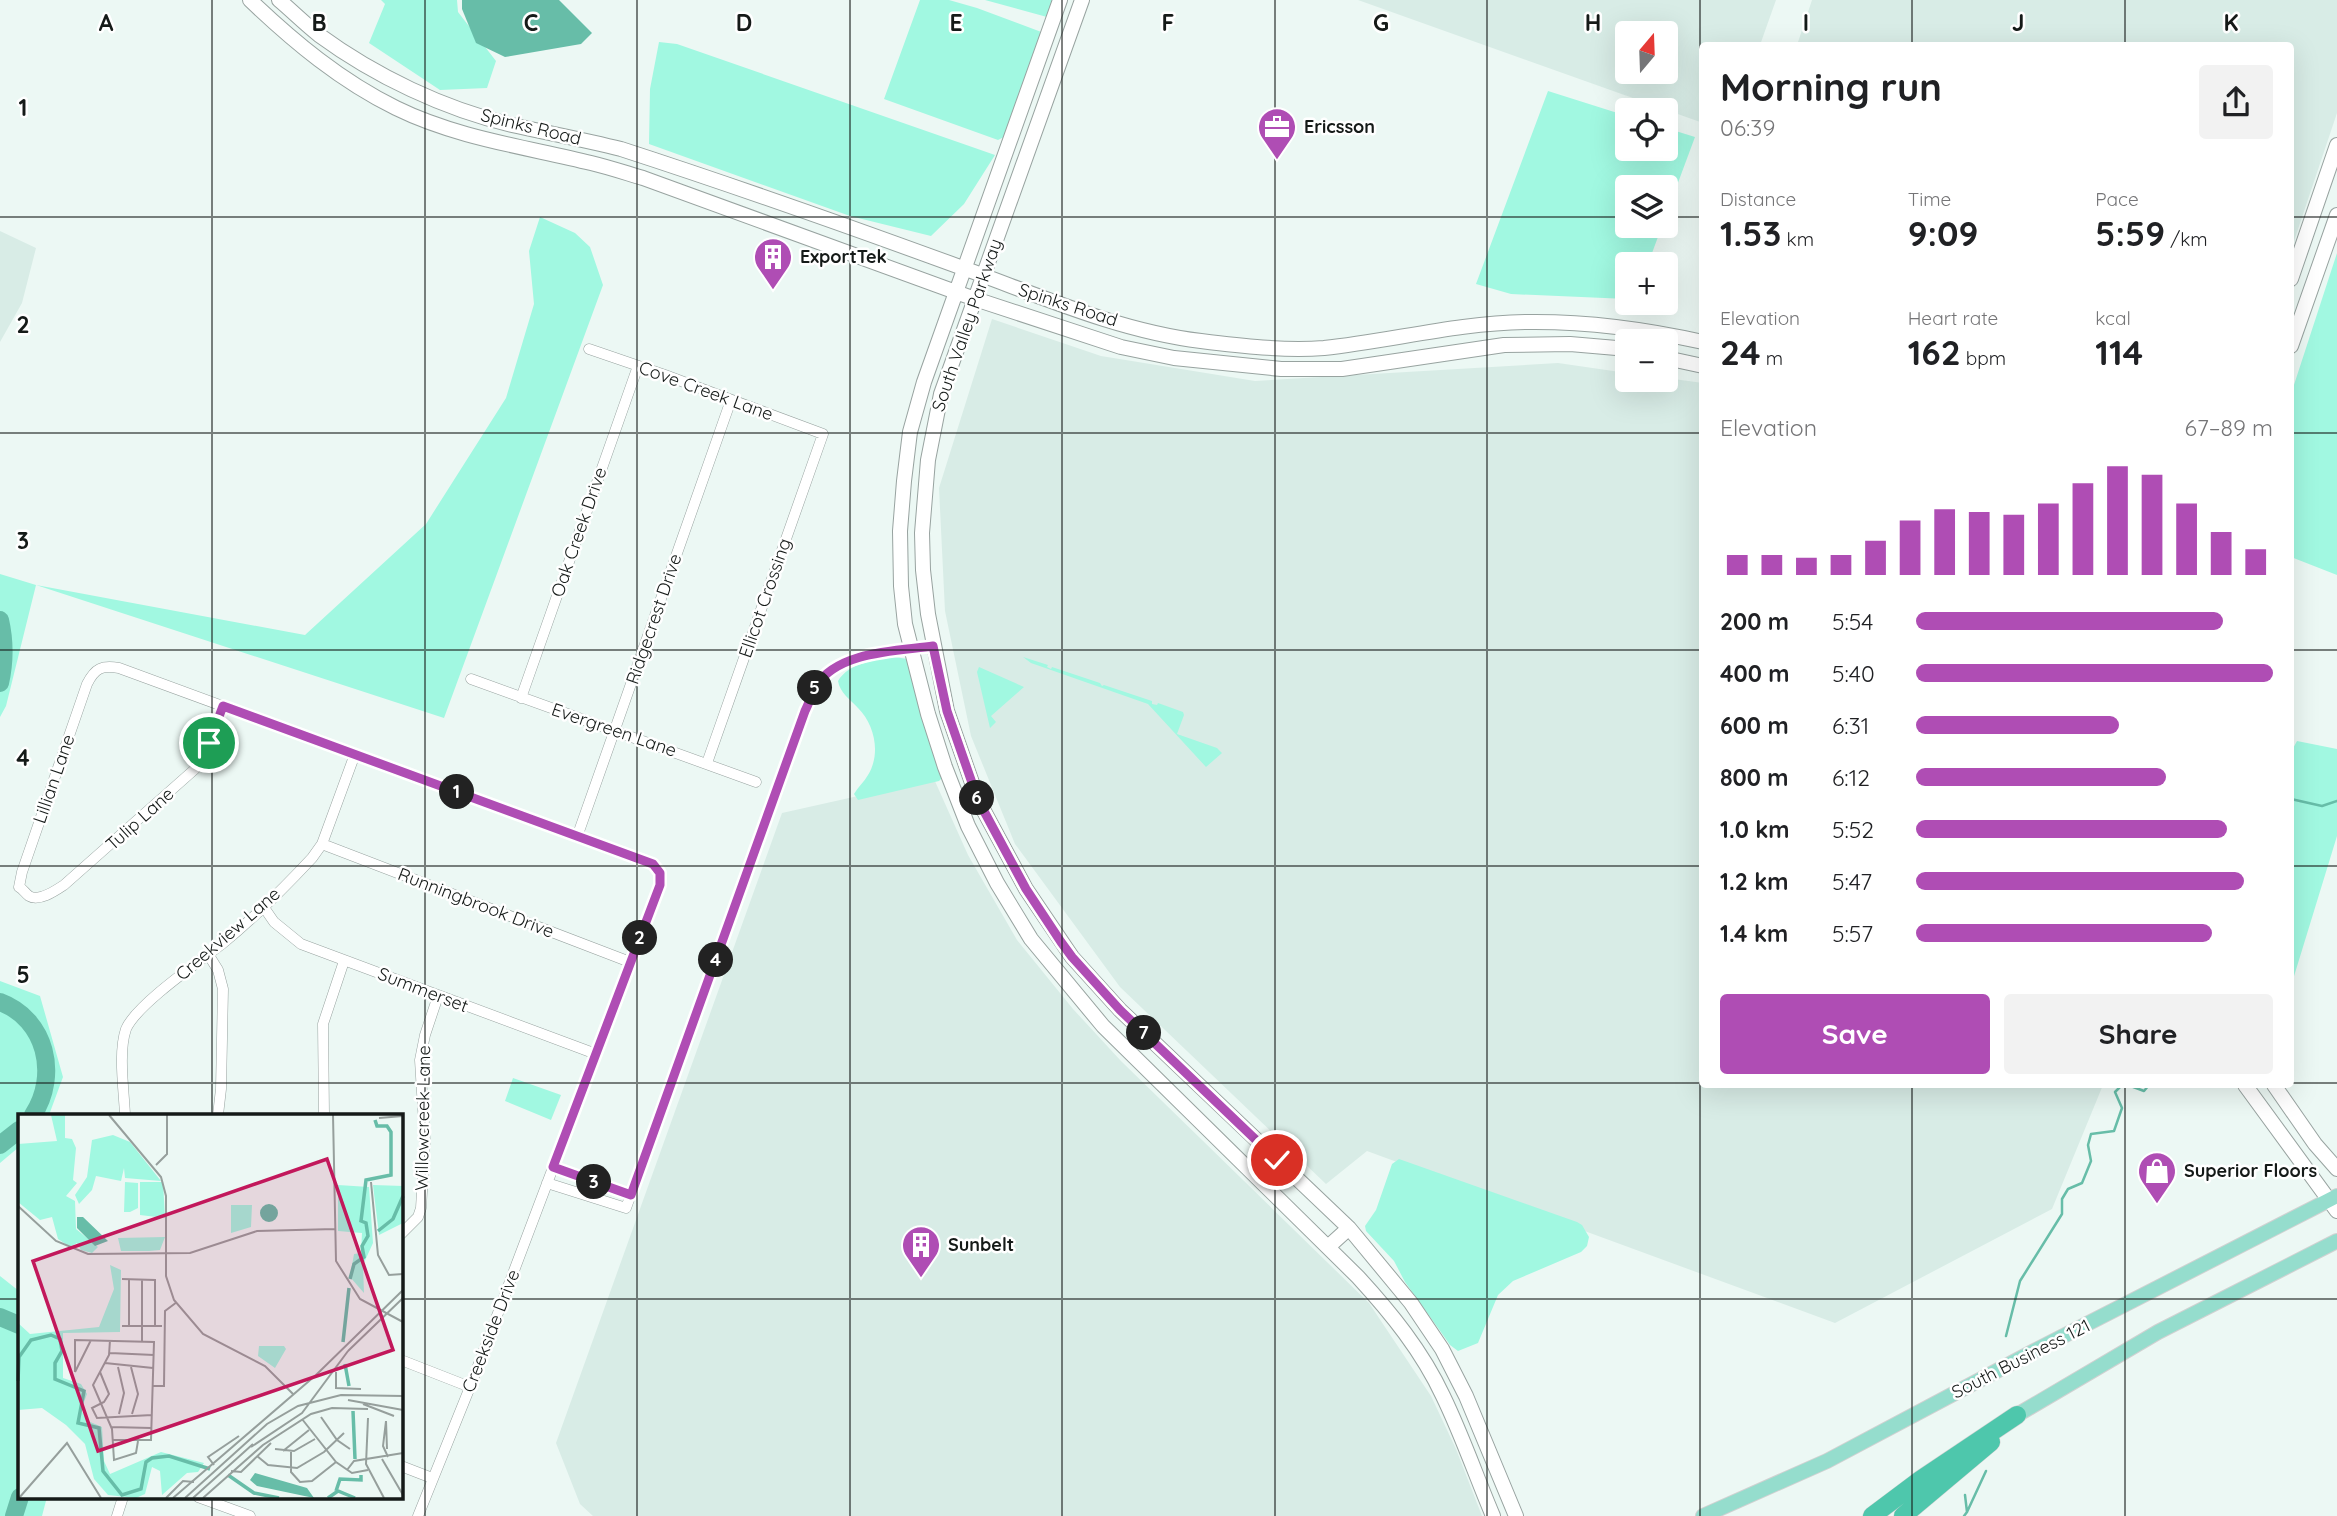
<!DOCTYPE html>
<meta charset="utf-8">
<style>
body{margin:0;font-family:Quicksand,sans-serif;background:#f2f2f2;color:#202124;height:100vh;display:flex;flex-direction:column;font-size:26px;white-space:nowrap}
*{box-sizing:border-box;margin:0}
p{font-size:23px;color:#757577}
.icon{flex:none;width:38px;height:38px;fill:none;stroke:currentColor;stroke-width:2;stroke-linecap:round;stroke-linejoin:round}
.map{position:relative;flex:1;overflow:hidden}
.details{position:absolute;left:1699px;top:42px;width:595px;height:1046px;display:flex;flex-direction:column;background:#fff;border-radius:7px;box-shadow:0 7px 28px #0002}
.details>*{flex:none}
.needle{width:46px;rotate:19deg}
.tools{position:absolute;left:1615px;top:21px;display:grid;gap:14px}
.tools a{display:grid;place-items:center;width:63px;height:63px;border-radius:7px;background:#fff;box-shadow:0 7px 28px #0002;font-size:35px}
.pin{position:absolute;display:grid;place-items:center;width:60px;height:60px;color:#fff;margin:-30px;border:4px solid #fff;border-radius:50%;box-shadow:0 2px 7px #0007}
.km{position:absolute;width:35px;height:35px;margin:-18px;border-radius:50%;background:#222;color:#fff;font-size:19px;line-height:35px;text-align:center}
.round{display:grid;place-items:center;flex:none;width:74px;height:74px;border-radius:7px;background:#f2f2f2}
.summary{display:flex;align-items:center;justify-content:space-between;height:119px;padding:0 21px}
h1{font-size:38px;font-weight:700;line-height:52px}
.figures{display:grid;grid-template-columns:repeat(3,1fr);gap:10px;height:119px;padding:7px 21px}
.figures div{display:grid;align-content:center}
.figures b{font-size:35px;font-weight:700}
.figures small{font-size:19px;font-weight:400}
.figures p{font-size:19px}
.chart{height:196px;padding:14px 21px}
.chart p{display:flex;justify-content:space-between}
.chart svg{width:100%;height:126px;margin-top:7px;stroke:#af4db4;stroke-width:6}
.button{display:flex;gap:14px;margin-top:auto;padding:14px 21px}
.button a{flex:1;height:80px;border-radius:7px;background:#af4db4;color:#fff;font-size:28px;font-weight:700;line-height:80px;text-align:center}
.button a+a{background:#f2f2f2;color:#202124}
ul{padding:0 21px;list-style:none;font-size:23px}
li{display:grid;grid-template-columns:112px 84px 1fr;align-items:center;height:52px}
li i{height:18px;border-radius:9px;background:#af4db4}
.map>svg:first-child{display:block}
</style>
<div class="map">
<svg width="2337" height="1516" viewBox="0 0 2337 1516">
<rect width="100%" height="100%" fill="#ecf8f4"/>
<path fill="#d8ece6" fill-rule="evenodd" d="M 1358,0 L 1776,0 L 1760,45 L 1703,46 L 1703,123 ZM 1628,33 L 1666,33 L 1666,72 L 1628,72 Z
M 1812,0 L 2337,0 L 2337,113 L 2291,250 L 2291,46 L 1797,45 Z
M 0,231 L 36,248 L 22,303 L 0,342 Z
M 992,319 L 1101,356 L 1255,381 L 1558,363 L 1627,373 L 1628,380 L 1666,378 L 1703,383 L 1703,1085 L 2103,1085 L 2052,1209 L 1835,1323 L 1367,1151 L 1326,1184 L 1120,987 L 1015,844 L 971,736 L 945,611 L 939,488 Z
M 934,779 L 968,855 L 1017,940 L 1073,1009 L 1121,1061 L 1369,1303 L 1431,1396 L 1456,1449 L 1482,1516 L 593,1516 L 580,1504 L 556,1443 L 782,813 Z"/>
<path fill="#a1f8e1" d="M 381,0 L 457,0 L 458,12 L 496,61 L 487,88 L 440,90 L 369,43 L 385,4 Z
M 920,0 L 949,0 L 977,8 L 1044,33 L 1004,137 L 998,140 L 884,99 Z
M 985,0 L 1053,0 L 1047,17 Z
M 659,42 L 677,44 L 995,155 L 964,204 L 931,236 L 850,216 L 649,144 L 650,89 Z
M 1548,91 L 1627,116 L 1628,149 L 1666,149 L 1666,128 L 1695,137 L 1666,215 L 1666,187 L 1628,187 L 1628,226 L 1662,226 L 1648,264 L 1628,264 L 1627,299 L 1511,294 L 1476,284 Z
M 540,217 L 575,233 L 590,247 L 603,285 L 444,718 L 36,585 L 6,706 L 0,717 L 0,574 L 36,585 L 305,635 L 426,524 L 506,398 L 534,304 L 529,251 Z
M 2337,253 L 2337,575 L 2291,557 L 2291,394 Z
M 894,657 L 908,659 L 943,777 L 939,781 L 858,800 L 854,794 C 858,787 864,782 868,775 C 881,754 875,725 858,708 C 850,699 840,693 838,681 C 849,663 874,660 894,657 Z
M 1023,657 L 1048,665 L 1047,667 L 1051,669 L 1052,667 L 1100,683 L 1102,686 L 1104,685 L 1152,701 L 1152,704 L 1157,705 L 1158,703 L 1183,712 L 1184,715 L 1177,734 L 1217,748 L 1222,753 L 1206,767 L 1148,704 L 1031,663 Z
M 979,667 L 1024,687 L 991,716 L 996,722 L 990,728 L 977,672 Z
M 2297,741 L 2337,749 L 2337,836 L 2291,986 L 2291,752 Z
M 0,981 L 40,996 L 63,1077 L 49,1115 L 19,1115 L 19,1147 L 0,1163 Z
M 513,1078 L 561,1095 L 551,1120 L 505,1101 Z
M 1399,1159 L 1577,1222 L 1582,1225 L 1589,1237 L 1587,1246 L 1581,1252 L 1513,1281 L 1498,1295 L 1478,1343 L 1458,1351 L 1450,1345 L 1443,1335 L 1405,1282 L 1394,1261 L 1366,1231 L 1365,1226 L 1376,1210 L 1392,1164 Z
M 0,1276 L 19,1291 L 19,1497 L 47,1497 L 42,1516 L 0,1516 Z"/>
<path fill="#67bda8" d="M 462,0 L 559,0 L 592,33 L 581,44 L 505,57 L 476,43 L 462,9 Z"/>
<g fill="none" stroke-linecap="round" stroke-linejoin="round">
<path stroke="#67bda8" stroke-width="2.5" d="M 2291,799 L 2322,806 L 2337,801
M 2128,1085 L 2144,1091 L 2149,1085
M 2006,1336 L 2020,1281 L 2062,1214 L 2062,1199 L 2068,1189 L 2082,1183 L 2091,1161 L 2088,1145 L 2091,1134 L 2114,1131 L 2122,1108 L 2115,1092 L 2122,1085
M 1967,1512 L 1986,1471
M 1964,1516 L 1967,1512 L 1965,1495"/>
<path stroke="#67bda8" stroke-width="18" d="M 0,620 C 5,642 5,661 0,683
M 0,1002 C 46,1019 59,1075 33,1115
M 0,1145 L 19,1130
M 0,1317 L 19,1325
M 14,1516 L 20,1497"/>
<defs>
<path id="minor" d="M 589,349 L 665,375 L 823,434 L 707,763
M 471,679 L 756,782
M 521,698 L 638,366
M 223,706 L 209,743 L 195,769 L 64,885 C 55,891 39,902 29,896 C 25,893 23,889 19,887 L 22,872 L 87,684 C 95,668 102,665 119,668 L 653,864 L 660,873 L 660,885 L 470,1387 L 418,1516
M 577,837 L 731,400
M 322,844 L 630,962
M 263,906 L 274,922 L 301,944 L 596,1054
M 208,954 L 218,970 L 223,989 L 221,1089 L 218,1115
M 125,1115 C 124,1091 118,1052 126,1029 C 136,1005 200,961 222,944 C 254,918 284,888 312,858 L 322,844 L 355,754
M 324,1115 L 323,1024 L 344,961
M 553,1167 L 631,1195
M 547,1183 L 626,1208 L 805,711 C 809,703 812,694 816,686 C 838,651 897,651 933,646
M 401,1234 L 418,1217 L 421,1208 L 425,1141 L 420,1060 L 425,1035 L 438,996
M 401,1360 L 470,1387
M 401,1466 L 432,1478
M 198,1497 L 250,1516
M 117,1516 L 123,1497"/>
<path id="secondary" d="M 250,0 C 294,42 341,81 396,108 C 457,138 526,147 591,163 C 608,167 626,173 643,178 L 975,299 L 1121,347 L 1174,358 L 1281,369 L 1342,369 L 1504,345 L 1570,344 L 1628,349
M 279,0 C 292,11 305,24 319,35 C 375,76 444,109 512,125 C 548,133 585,140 621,149 C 735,186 848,226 960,267 C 1038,295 1118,331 1201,341 C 1241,346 1284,351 1324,348 C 1391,341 1457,323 1525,322 C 1584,321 1645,329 1703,342
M 1060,0 L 924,382 L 910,432 L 904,481 L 900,531 L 901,586 L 905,624 L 928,714 L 945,767 L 968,826 L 997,883 L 1031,939 L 1103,1026 L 1358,1277 C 1391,1313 1422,1351 1443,1396 C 1462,1435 1476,1476 1493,1516
M 1082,0 L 941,394 L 928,460 L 922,533 L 923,570 L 928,614 L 947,711 L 978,800 L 1026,889 L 1072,957 L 1120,1010 L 1349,1228 L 1411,1303 L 1442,1349 L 1466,1396 L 1516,1516
M 2291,279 L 2337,145
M 2291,346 L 2337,215
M 1666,358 L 1703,366
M 2245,1085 L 2337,1211
M 2274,1085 L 2315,1144 L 2337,1169
M 1328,1247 L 1349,1228"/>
<path id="primary" d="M 2017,1415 L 2158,1332 L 2337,1241
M 1703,1516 L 1827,1461 L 2038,1349 L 2337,1196"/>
<path id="motorway" d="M 1872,1516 L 1920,1480 L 2017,1415
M 1903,1516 L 1991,1442"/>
</defs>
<use href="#minor" stroke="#98a3a0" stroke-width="11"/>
<use href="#secondary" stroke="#98a3a0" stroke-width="16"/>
<use href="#primary" stroke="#d0d1d1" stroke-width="16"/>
<use href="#motorway" stroke="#d0d1d1" stroke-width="19"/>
<use href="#minor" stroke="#fff" stroke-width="10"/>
<use href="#secondary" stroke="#fff" stroke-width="14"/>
<use href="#primary" stroke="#95ddcd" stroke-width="14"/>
<use href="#motorway" stroke="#4ec7ac" stroke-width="18"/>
</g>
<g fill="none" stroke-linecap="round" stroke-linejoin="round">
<defs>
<path id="route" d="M 209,743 L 223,706 L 653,864 L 660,873 L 660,885 L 553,1167 L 631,1195 L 805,711 C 809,703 812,694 816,686 C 838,651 897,651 933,646 L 947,711 L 978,800 L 1026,889 L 1061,942 L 1072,957 L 1120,1010 L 1277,1160"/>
</defs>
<use href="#route" stroke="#fff" stroke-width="14"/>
<use href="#route" stroke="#af4db4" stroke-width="9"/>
</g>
<path fill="none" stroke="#151a18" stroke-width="2" stroke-opacity="0.55" d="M 212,0 L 212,1115M 425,0 L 425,1516M 637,0 L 637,1516M 850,0 L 850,1516M 1062,0 L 1062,1516M 1275,0 L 1275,1516M 1487,0 L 1487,1516M 1700,0 L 1700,1516M 1912,0 L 1912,46M 2125,0 L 2125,46M 0,217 L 1628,217M 1666,217 L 1703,217M 2291,217 L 2337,217M 0,433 L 1703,433M 2291,433 L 2337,433M 0,650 L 1703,650M 2291,650 L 2337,650M 0,866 L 1703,866M 2291,866 L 2337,866M 0,1083 L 1703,1083M 2291,1083 L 2337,1083M 1912,1085 L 1912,1516M 2125,1085 L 2125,1516M 0,1299 L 19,1299M 401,1299 L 2337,1299M 212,1497 L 212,1516"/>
<defs>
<symbol id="office-pin" viewBox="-11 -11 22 30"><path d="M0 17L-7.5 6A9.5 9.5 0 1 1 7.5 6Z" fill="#af4db4" stroke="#fff"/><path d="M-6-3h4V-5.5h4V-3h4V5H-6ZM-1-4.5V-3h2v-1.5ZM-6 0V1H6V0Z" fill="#fff"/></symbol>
<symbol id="building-pin" viewBox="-11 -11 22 30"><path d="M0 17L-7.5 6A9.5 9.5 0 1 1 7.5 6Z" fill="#af4db4" stroke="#fff"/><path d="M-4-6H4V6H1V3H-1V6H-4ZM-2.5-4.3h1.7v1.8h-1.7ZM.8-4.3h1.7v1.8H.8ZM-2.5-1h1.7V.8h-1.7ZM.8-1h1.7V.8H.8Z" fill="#fff"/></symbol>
<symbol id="shop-pin" viewBox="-11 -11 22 30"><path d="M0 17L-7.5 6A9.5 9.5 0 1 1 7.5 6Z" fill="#af4db4" stroke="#fff"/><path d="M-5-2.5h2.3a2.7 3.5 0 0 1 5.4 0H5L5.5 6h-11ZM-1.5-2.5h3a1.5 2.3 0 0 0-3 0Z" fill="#fff"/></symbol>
</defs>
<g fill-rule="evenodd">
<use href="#office-pin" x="1255" y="105" width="44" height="60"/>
<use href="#building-pin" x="751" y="235" width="44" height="60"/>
<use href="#shop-pin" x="2135" y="1149" width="44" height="60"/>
<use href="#building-pin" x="899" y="1223" width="44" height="60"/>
</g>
<g text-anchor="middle" stroke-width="5" stroke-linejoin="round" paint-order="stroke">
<g font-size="18" fill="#151a18" stroke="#fff">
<text transform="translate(531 127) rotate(14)" y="6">Spinks Road</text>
<text transform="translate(1068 305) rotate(18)" y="6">Spinks Road</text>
<text transform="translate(967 325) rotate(-71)" y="6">South Valley Parkway</text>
<text transform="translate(706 391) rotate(20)" y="6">Cove Creek Lane</text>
<text transform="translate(579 532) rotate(-71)" y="6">Oak Creek Drive</text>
<text transform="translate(765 598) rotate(-71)" y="6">Ellicot Crossing</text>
<text transform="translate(654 619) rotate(-71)" y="6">Ridgecrest Drive</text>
<text transform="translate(614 730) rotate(19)" y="6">Evergreen Lane</text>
<text transform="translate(54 779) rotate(-71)" y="6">Lillian Lane</text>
<text transform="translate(140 819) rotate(-42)" y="6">Tulip Lane</text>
<text transform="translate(476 903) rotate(21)" y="6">Runningbrook Drive</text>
<text transform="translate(228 934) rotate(-41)" y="6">Creekview Lane</text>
<text transform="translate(423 990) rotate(21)" y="6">Summerset</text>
<text transform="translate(423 1118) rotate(-89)" y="6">Willowcreek Lane</text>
<text transform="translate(491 1331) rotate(-69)" y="6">Creekside Drive</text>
<text transform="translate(2021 1359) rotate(-27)" y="6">South Business 121</text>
</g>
<g font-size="18" font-weight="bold" fill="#151a18" stroke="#fff" text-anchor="start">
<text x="1304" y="133">Ericsson</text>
<text x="800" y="263">ExportTek</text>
<text x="2184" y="1177">Superior Floors</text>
<text x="948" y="1251">Sunbelt</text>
</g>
</g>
<g transform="translate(18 1114)">
<rect width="385" height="385" fill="#ecf8f4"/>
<path d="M 33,1 L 47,1 L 47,24 L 54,25 L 58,34 L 55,66 L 59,69 L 48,82 L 57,87 L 58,115 L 80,133 L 74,139 L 63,136 L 59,129 L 52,133 L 40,125 L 34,103 L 22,106 L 0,88 L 0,30 L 39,27 ZM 95,21 L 112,28 L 143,67 L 107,64 L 106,54 L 103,67 L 78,62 L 74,76 L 61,90 L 57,81 L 69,63 L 74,26 ZM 107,68 L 120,69 L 120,94 L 112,98 L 106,98 ZM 122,68 L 145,68 L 147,104 L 122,101 ZM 320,71 L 351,73 L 355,129 L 345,151 L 346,179 L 332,163 L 336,140 L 343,139 L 344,119 L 320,117 ZM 355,71 L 385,72 L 385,109 L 361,121 ZM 213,91 L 234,91 L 233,113 L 213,119 ZM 147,123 L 142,136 L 131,137 L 103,137 L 100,124 ZM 92,151 L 103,156 L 102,218 L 45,219 L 45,264 L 63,270 L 69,280 L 63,296 L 70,307 L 84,313 L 86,347 L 92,360 L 143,338 L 186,349 L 180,358 L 169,359 L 144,381 L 142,357 L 134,353 L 127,380 L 118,384 L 90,381 L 76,365 L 67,330 L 48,311 L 24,294 L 0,296 L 0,209 L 12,220 L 81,213 L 96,175 ZM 241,232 L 266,232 L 268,235 L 257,254 L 240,242 Z" fill="#a1f8e1"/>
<path d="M242 99a9 9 0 1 1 18 0a9 9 0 1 1-18 0ZM 59,103 L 65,103 L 90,127 L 77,132 L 59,114 ZM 237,359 L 289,374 L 296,384 L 239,372 L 232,366 Z" fill="#67bda8"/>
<path fill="none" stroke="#67bda8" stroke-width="3.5" d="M 360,117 L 375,105 L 385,82M 332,165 L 336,150 L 346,143 L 344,132 L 350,122 L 348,109 L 343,107 L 348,66 L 373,61 L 373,18 L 369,12 L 359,12 L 357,6M 325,228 L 331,174M 327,250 L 331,272M 0,267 L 1,243 L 13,226 L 33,221 L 42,225 L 44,237 L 37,249 L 37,265 L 66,277 L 60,309 L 81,314 L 85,357 L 104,381 L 123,375 L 128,348 L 134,344 L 151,342 L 192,355M 335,297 L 337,345M 210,361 L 236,379 L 261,384M 318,377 L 322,365 L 343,366 L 343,361M 310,384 L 320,377 L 337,384"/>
<path fill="none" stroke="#969f9c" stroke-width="2" d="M 91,1 L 143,63 L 148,82 L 148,162 L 156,186 L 185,220 L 247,252 L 275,280M 315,1 L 318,147 L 342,185 L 385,208M 361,4 L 385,2M 138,51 L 149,40 L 149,1M 353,68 L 360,141 L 371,161 L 385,160M 0,92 L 38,127 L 70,140 L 172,139 L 239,117 L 317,115M 104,165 L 137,166 L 137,212M 104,212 L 144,212M 111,212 L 111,165M 92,226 L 91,241 L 75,271 L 94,315 L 96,346 L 118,339 L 120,327M 124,227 L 124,165M 330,237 L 385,184M 92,239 L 136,241M 87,249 L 135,254M 100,253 L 106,279 L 101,300M 113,253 L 120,280 L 114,300M 57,258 L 57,226 L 136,228 L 133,326 L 95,326M 57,258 L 73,226M 82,258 L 91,280 L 86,288 L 74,294 L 79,304 L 134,301M 318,258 L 318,274 L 343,275M 135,272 L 146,272 L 147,197 L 159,188M 330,286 L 385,296M 345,290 L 376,302M 303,303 L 319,326 L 332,335M 350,304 L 348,350 L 366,384M 284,305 L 318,348 L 334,359 L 350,356M 368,307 L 365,332 L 370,343M 368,307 L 369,335M 93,313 L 133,314M 233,333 L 284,299 L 330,237M 257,335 L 276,337 L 297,325M 265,337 L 291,316M 273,338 L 273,358 L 282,368 L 294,367 L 318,348M 239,342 L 250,351 L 279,354 L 306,338 L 326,319M 364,345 L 385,381M 196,351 L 190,343 L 221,322M 329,356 L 336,347 L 385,339M 213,357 L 223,358 L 253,329M 1,384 L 49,329 L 83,384M 148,384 L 165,367 L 176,368M 155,384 L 298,261 L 385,176M 167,384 L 249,310 L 280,292 L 323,281 L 385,282M 175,384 L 235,330M 185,384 L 245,331 L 293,300 L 314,294 L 350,295"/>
<path fill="#c2185b" fill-opacity="0.15" stroke="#c2185b" stroke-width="3.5" d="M 309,45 L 375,236 L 80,337 L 15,147 Z"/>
<rect width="385" height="385" fill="none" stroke="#151a18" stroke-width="3.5"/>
</g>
<g font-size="23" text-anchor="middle" font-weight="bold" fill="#151a18" stroke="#fff" stroke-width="5" stroke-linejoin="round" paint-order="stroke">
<text x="106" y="31">A</text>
<text x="319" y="31">B</text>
<text x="531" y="31">C</text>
<text x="744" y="31">D</text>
<text x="956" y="31">E</text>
<text x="1168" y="31">F</text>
<text x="1381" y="31">G</text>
<text x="1593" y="31">H</text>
<text x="1806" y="31">I</text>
<text x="2018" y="31">J</text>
<text x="2231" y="31">K</text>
<text x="23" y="116">1</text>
<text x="23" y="333">2</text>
<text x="23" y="549">3</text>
<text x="23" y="766">4</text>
<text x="23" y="983">5</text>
</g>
</svg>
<div class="tools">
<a><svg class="needle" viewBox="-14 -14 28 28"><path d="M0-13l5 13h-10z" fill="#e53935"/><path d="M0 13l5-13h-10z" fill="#757577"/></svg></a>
<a><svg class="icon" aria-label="locate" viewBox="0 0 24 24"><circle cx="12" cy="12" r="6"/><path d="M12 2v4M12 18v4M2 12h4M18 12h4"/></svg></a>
<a><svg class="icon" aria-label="layers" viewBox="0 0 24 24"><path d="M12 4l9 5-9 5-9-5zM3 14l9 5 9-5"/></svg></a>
<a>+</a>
<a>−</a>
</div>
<div class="pin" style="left:209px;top:743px;background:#1e9e55"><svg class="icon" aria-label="arrive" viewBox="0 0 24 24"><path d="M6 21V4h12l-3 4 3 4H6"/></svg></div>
<div class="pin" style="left:1277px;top:1160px;background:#d93025"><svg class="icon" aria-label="check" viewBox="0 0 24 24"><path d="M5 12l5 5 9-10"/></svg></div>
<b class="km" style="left:457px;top:792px">1</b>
<b class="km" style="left:640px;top:938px">2</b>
<b class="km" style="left:594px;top:1182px">3</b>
<b class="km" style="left:716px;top:960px">4</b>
<b class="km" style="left:815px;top:688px">5</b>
<b class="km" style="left:977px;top:798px">6</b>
<b class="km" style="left:1144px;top:1033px">7</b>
<section class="details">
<div class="summary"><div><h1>Morning run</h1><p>06:39</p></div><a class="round"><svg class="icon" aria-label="share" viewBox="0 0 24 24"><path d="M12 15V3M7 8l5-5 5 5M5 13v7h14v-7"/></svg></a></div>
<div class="figures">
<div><p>Distance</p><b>1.53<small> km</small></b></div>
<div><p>Time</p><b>9:09</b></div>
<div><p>Pace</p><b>5:59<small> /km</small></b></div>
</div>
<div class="figures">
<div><p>Elevation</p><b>24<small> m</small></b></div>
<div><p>Heart rate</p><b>162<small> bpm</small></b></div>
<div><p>kcal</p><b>114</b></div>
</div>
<div class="chart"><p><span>Elevation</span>67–89 m</p>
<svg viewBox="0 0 160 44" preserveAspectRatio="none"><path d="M5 44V37M15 44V37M25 44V38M35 44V37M45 44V32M55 44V25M65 44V21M75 44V22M85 44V23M95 44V19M105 44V12M115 44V6M125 44V9M135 44V19M145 44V29M155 44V35"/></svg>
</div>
<ul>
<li><b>200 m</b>5:54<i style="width:86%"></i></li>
<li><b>400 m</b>5:40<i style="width:100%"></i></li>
<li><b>600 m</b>6:31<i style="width:57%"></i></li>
<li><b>800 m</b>6:12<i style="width:70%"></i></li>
<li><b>1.0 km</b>5:52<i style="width:87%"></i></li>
<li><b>1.2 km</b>5:47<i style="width:92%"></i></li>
<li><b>1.4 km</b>5:57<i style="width:83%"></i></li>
</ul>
<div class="button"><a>Save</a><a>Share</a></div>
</section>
</div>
